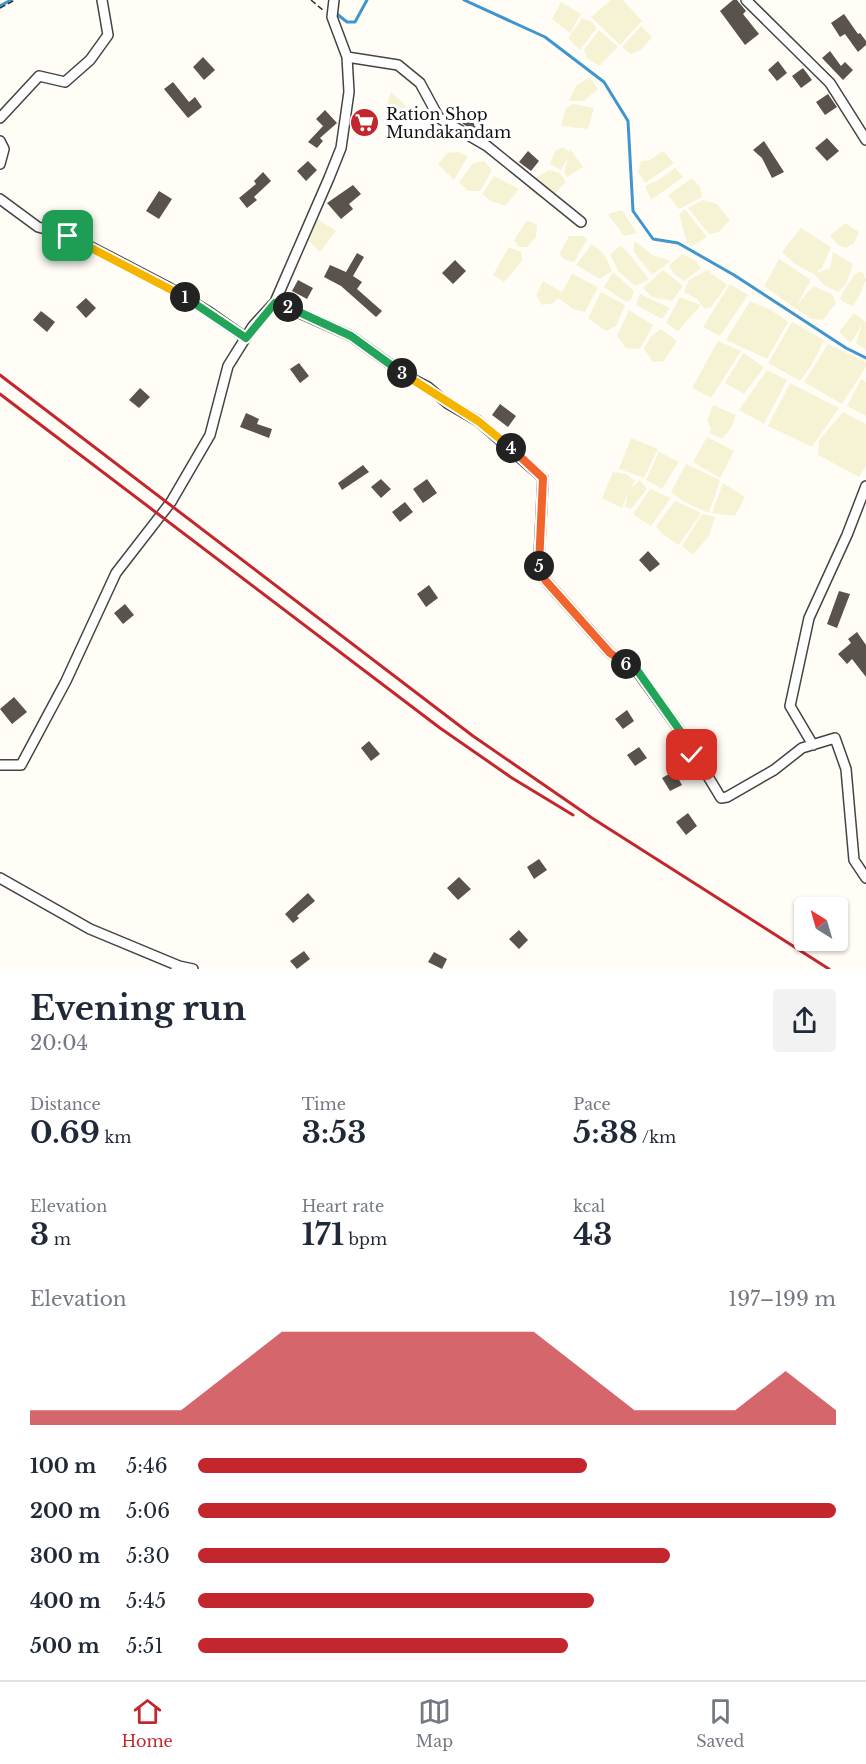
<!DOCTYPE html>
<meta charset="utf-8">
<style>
body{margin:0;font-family:"Libre Baskerville",serif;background:#f2f2f3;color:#1f2937;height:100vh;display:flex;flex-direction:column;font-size:22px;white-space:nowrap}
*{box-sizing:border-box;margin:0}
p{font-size:20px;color:#747a83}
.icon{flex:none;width:33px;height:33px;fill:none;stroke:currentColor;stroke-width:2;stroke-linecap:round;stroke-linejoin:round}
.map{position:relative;height:969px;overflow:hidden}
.side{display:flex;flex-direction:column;background:#fff;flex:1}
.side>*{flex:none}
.needle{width:39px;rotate:323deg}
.controls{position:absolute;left:794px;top:897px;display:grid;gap:12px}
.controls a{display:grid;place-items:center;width:54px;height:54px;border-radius:6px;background:#fff;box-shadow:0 2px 4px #0004;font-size:30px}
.pin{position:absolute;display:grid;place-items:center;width:51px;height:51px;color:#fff;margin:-26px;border-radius:12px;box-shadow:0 3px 9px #0006}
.km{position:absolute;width:30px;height:30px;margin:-15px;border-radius:50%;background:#222;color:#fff;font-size:16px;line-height:30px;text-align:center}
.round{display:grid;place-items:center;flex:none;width:63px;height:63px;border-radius:6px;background:#f2f2f3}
.headline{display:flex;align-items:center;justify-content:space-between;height:102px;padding:0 30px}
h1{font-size:33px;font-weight:800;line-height:45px}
.metrics{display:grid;grid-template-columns:repeat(3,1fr);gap:9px;height:102px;padding:6px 30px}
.metrics div{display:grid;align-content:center}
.metrics b{font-size:30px;font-weight:800}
.metrics small{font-size:16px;font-weight:400}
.metrics p{font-size:16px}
.chart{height:168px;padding:12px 30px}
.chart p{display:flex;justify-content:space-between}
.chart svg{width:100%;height:108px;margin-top:6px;fill:#c4262e;opacity:.7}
ul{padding:0 30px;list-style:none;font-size:20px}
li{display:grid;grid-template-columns:96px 72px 1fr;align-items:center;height:45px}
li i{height:15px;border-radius:8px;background:#c4262e}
.tab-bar{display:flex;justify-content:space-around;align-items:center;height:84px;border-top:2px solid #e0e1e3;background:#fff;font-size:16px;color:#747a83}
.tab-bar a{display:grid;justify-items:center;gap:3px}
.tab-bar .on{color:#c4262e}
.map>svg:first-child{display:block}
</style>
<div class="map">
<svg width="866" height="969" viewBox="0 0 866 969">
<rect width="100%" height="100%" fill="#fffdf5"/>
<path fill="#f6f3d4" d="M 611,0 L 623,0 L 642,21 L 620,45 L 591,17 Z
M 561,2 L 581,14 L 570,33 L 552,19 Z
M 582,18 L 592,22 L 597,28 L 580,50 L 568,38 Z
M 641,26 L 652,37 L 642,49 L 631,54 L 622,47 Z
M 599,30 L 618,47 L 599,66 L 587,58 L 584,50 Z
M 589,77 L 598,89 L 584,101 L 569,101 L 576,86 Z
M 391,92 L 411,111 L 399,122 L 387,115 L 386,107 Z
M 573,104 L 594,108 L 588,129 L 561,126 L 566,108 Z
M 563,147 L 569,152 L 570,149 L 583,167 L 567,177 L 564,172 L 568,158 L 561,170 L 550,164 L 555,151 Z
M 663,151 L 674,163 L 645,183 L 638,172 L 641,161 L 650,160 Z
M 458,152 L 468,156 L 454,180 L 438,164 L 447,153 Z
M 484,161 L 492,170 L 485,183 L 480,191 L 468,191 L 459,182 L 473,163 Z
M 675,168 L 683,177 L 651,200 L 645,186 L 660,179 Z
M 549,170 L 560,173 L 566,182 L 548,200 L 535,195 L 528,188 L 537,177 Z
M 494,176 L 519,189 L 505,206 L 491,201 L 482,194 Z
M 692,178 L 700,187 L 702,197 L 679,209 L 668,195 Z
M 703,200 L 717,204 L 730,220 L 719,232 L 709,234 L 688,208 Z
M 685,209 L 707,237 L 692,246 L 687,243 L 679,214 Z
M 622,210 L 637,233 L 624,236 L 608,214 Z
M 316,218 L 336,231 L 320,252 L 309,241 Z
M 527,220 L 537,225 L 536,237 L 527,247 L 518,247 L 514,240 Z
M 845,223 L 859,232 L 854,243 L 846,248 L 838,245 L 830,236 Z
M 801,228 L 831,247 L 822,268 L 816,273 L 830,268 L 833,252 L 853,264 L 846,284 L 838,292 L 824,285 L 814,274 L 795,264 L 782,252 Z
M 569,236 L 584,236 L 587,240 L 574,262 L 565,260 L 559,254 Z
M 635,241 L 652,255 L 671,261 L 652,275 L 633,251 Z
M 592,244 L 604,254 L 612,271 L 600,279 L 576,265 Z
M 621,245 L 634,260 L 649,279 L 635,286 L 618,271 L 610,254 Z
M 509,247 L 521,252 L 522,261 L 504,282 L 493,275 Z
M 682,254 L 694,260 L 701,268 L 684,281 L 674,274 L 669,266 Z
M 779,259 L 811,280 L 797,305 L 813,286 L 832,294 L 836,303 L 823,320 L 811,319 L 764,286 Z
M 663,270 L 683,286 L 672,301 L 652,297 L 643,288 Z
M 707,270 L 727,285 L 711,307 L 705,309 L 697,299 L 684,292 L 689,280 Z
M 862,271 L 866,280 L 859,296 L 853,306 L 845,303 L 840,299 L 843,292 L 855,274 Z
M 613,272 L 634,291 L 631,300 L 626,302 L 604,287 Z
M 572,274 L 598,287 L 585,312 L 573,309 L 558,298 L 554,303 L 542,305 L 536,295 L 543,281 L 562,292 Z
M 730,284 L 748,295 L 720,336 L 703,327 Z
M 601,292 L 625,305 L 616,326 L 606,331 L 588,318 Z
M 640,294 L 670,308 L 662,319 L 636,305 Z
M 680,297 L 701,305 L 678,331 L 666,323 Z
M 750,301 L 771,310 L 788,322 L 767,359 L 726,340 Z
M 629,310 L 653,325 L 640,349 L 626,348 L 617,336 Z
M 854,313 L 866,322 L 866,350 L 856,343 L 862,324 L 851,343 L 839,332 Z
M 792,322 L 824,340 L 811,366 L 800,381 L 768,363 Z
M 661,329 L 677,341 L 664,361 L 653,362 L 644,349 L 651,336 Z
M 718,341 L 741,351 L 711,398 L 692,388 Z
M 828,344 L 866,362 L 866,367 L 842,404 L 804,382 Z
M 743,353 L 764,367 L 744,394 L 725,383 Z
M 767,370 L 787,380 L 764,424 L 739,410 Z
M 861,379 L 866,382 L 866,416 L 847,406 Z
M 790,383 L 839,408 L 812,447 L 768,426 Z
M 713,405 L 736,415 L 731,428 L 722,439 L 709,433 L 711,429 L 707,421 Z
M 843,412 L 866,424 L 866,466 L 859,477 L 818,455 L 819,440 Z
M 707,437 L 734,451 L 720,478 L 693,462 Z
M 631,438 L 658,449 L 644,478 L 619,469 Z
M 659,452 L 679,462 L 662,489 L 646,480 Z
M 686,464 L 720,480 L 709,513 L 684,502 L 671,492 Z
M 613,472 L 626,474 L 635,481 L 630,489 L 640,480 L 647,489 L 631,509 L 625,507 L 628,493 L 622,508 L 602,498 Z
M 723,483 L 745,497 L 735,516 L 712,513 Z
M 650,489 L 671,498 L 651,526 L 633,514 Z
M 675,501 L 701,513 L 679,545 L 661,533 L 656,526 Z
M 702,514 L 715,517 L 709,536 L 693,555 L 682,546 Z"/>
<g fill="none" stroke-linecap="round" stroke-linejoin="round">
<path stroke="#3f96cf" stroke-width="3" d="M 464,0 L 545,37 L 604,82 L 628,121 L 633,211 L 653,239 L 678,243 L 734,275 L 846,348 L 866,358
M 0,6 L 11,0
M 337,14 L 347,22 L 355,22 L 367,0"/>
</g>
<path fill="#5a524d" d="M 733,0 L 737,0 L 746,11 L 743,14 L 759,34 L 745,45 L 720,11 Z
M 844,14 L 858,34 L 860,33 L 866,41 L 866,45 L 858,52 L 845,34 L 840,37 L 831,23 Z
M 830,51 L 841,66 L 845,62 L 853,70 L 843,80 L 822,58 Z
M 203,57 L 215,70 L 204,80 L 193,67 Z
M 778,61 L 787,73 L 777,81 L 768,70 Z
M 803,68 L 812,80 L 801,88 L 792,76 Z
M 173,82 L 189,102 L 195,97 L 202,107 L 188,118 L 164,89 Z
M 828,94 L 837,107 L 825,115 L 816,102 Z
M 325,110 L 337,123 L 320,138 L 323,141 L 317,148 L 308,142 L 323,126 L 316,119 Z
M 364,113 L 375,124 L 365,134 L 354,123 Z
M 462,114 L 477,126 L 479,124 L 488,132 L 484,137 L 463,124 L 458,119 Z
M 827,138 L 839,151 L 827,161 L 815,148 Z
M 764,141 L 784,172 L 772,178 L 762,158 L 753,150 Z
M 528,151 L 539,161 L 531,171 L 519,162 Z
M 308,161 L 317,170 L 306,181 L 297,171 Z
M 263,172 L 271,181 L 254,197 L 257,200 L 247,208 L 239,198 L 256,184 L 254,181 Z
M 353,185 L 361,194 L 349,204 L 353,209 L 341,219 L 327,203 Z
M 159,191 L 172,199 L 159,219 L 146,211 Z
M 357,253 L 364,257 L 353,276 L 362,282 L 357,289 L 382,311 L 376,317 L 341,286 L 324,277 L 330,265 L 346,272 Z
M 455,260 L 466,271 L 453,284 L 442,273 Z
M 298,280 L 313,288 L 307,299 L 292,291 Z
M 86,298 L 96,308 L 86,318 L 76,307 Z
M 41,311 L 55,322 L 47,332 L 33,320 Z
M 299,363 L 309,376 L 300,383 L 290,369 Z
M 140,388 L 150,397 L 139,408 L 129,400 Z
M 500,404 L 516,416 L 508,427 L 492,415 Z
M 246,413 L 259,419 L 257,424 L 272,429 L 269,438 L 240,427 Z
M 363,465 L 369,472 L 342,490 L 338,483 Z
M 381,479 L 391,489 L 381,498 L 371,487 Z
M 427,479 L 437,493 L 423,503 L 413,489 Z
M 405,502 L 413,512 L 400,522 L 392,512 Z
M 648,551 L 660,564 L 650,572 L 639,560 Z
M 429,585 L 438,598 L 426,607 L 417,594 Z
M 839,591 L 850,594 L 837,628 L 827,624 Z
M 125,604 L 134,615 L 123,624 L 114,613 Z
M 857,632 L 866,645 L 866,677 L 852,659 L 847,664 L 838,654 L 851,643 L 848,639 Z
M 14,697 L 27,712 L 12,724 L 0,709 Z
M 627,710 L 634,721 L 623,729 L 615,719 Z
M 369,741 L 380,754 L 371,761 L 361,748 Z
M 639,747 L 647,758 L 635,766 L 627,755 Z
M 674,771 L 682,785 L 670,791 L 662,778 Z
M 688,813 L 697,826 L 686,835 L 676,822 Z
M 539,859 L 547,870 L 534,879 L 527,867 Z
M 459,877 L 471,889 L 458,900 L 447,888 Z
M 308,893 L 315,901 L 297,916 L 299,918 L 293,923 L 285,914 Z
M 519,930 L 528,940 L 519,949 L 509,939 Z
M 304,951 L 310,959 L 297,969 L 290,961 Z
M 434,952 L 447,959 L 442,969 L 428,962 Z"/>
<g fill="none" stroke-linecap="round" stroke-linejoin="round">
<defs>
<path id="minor" d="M 746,0 L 830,83 L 866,140
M 347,57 L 398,65 L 420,83 L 439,118 L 487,146 L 581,222
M 0,118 L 39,76 L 65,82 L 90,60 L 108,35 L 102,0
M 0,141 L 4,149 L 0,164
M 0,199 L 38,227 L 68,235 L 166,286 L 209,312 L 246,338
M 275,302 L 351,336 L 405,375 L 428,387 L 447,403 L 478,421 L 543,478 L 539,561 L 539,569 L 545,580 L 610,653 L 637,671 L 683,735 L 721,798 L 727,797 L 774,770 L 802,748 L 835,738 L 846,769 L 854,860 L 866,878
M 813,745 L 790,706 L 809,618 L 847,535 L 866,486
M 0,765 L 21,765 L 66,681 L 116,573 L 171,502 L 210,435 L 228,366 L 253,326 L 275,302 L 329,178 L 341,148 L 349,92 L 347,57 L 332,17 L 334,0
M 0,878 L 90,929 L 179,966
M 176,969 L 179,966 L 193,969"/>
</defs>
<use href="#minor" stroke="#444" stroke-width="12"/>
<path stroke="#333" stroke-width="1.5" stroke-dasharray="6 3" stroke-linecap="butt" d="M 311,0 L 324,11
M 0,8 L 15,0"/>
<use href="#minor" stroke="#fff" stroke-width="9"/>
<path stroke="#c4262e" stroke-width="3" d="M 0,375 L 473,736 L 592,818 L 829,969
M 0,394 L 440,728 L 512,778 L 573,815"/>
</g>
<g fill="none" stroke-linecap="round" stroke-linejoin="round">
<defs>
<path id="split-1" d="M 68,236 L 185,297"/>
<path id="split-2" d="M 185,297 L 246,338 L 275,303 L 288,307"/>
<path id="split-3" d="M 288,307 L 351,336 L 402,373"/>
<path id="split-4" d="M 402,373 L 478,421 L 511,448"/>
<path id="split-5" d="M 511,448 L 543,478 L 539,566"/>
<path id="split-6" d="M 539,566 L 545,580 L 610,653 L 626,664"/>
<path id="split-7" d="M 626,664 L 637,670 L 683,735 L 692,755"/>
</defs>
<use href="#split-1" stroke="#fff" stroke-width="12"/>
<use href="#split-2" stroke="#fff" stroke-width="12"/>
<use href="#split-3" stroke="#fff" stroke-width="12"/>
<use href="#split-4" stroke="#fff" stroke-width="12"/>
<use href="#split-5" stroke="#fff" stroke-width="12"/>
<use href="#split-6" stroke="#fff" stroke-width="12"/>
<use href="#split-7" stroke="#fff" stroke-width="12"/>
<use href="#split-1" stroke="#f5b400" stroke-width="8"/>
<use href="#split-2" stroke="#22a559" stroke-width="8"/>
<use href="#split-3" stroke="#22a559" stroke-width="8"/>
<use href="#split-4" stroke="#f5b400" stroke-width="8"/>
<use href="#split-5" stroke="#f0652b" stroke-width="8"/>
<use href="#split-6" stroke="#f0652b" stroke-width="8"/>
<use href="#split-7" stroke="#22a559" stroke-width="8"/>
</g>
<defs>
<symbol id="supermarket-disc" viewBox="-11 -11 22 22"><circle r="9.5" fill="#c4262e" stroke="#fff"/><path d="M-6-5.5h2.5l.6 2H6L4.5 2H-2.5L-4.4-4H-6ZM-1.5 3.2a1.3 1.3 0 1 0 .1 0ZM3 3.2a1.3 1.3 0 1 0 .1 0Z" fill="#fff"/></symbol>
</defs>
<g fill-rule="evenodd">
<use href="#supermarket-disc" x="348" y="106" width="33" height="33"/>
</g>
<g text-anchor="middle" stroke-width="6" stroke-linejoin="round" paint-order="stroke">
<g font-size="16" fill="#111" stroke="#fff" text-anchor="start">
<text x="386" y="120">Ration Shop<tspan x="386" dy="18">Mundakandam</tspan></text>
</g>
</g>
</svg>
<div class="controls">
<a><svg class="needle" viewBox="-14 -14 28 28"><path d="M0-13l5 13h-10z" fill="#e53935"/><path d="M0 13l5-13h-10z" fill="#747a83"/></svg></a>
</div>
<div class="pin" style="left:68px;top:236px;background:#1e9e55"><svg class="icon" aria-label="arrive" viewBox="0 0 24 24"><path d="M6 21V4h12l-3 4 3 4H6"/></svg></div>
<div class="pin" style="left:692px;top:755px;background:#d93025"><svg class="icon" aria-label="check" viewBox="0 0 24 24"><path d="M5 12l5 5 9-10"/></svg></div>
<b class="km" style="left:185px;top:297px">1</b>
<b class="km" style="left:288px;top:307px">2</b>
<b class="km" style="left:402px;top:373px">3</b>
<b class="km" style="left:511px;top:448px">4</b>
<b class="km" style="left:539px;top:566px">5</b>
<b class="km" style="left:626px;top:664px">6</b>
</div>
<section class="side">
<div class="headline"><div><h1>Evening run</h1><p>20:04</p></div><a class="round"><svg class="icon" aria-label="share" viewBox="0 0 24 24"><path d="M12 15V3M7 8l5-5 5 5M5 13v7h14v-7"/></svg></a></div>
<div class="metrics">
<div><p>Distance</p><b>0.69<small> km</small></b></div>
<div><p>Time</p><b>3:53</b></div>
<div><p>Pace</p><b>5:38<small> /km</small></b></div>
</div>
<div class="metrics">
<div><p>Elevation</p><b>3<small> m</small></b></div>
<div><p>Heart rate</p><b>171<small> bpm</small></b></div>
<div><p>kcal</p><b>43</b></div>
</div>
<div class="chart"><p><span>Elevation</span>197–199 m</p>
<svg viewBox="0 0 160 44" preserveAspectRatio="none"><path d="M0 44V38L10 38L20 38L30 38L40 22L50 6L60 6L70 6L80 6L90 6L100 6L110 22L120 38L130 38L140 38L150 22L160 38V44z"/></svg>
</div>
<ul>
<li><b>100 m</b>5:46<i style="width:61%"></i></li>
<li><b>200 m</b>5:06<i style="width:100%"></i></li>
<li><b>300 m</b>5:30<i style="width:74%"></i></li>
<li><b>400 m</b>5:45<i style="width:62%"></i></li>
<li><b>500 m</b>5:51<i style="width:58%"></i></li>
</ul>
</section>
<nav class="tab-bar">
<a class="on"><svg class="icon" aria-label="home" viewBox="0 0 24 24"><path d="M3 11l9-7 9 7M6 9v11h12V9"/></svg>Home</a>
<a><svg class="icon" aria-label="map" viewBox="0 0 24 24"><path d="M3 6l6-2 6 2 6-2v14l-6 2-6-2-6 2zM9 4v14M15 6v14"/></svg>Map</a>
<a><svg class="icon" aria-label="saved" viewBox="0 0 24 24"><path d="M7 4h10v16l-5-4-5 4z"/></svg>Saved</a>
</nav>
